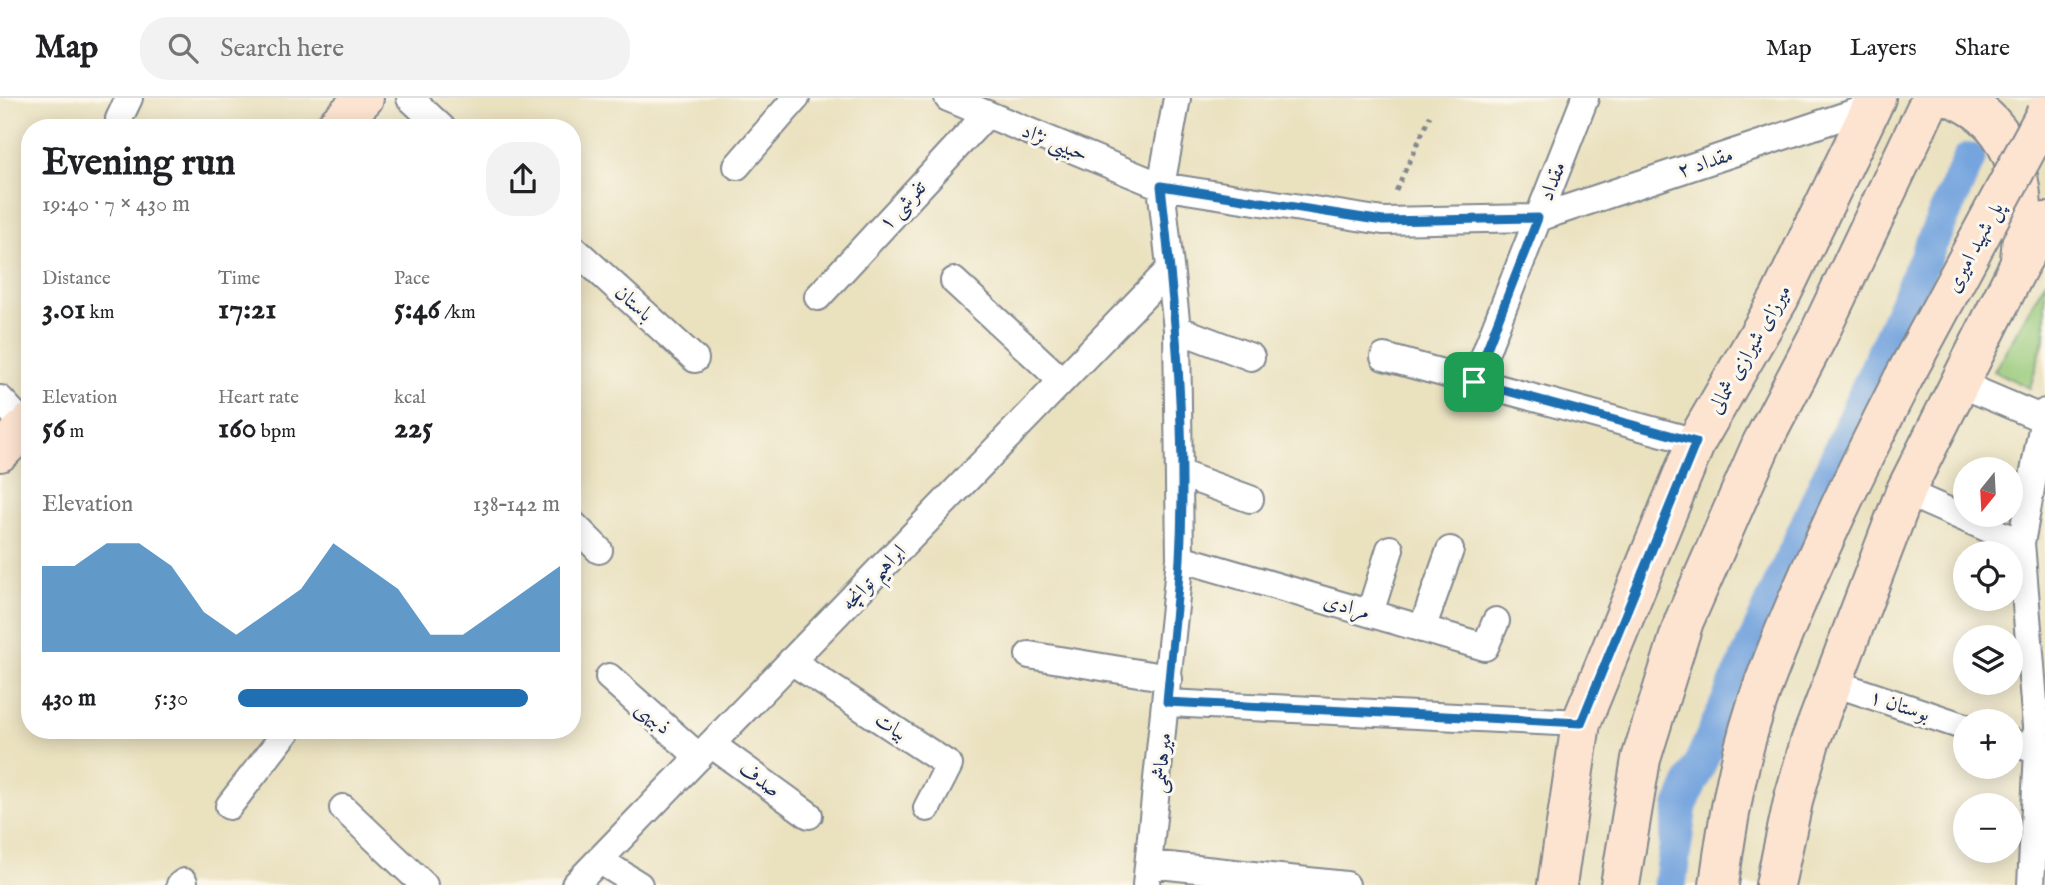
<!DOCTYPE html>
<meta charset="utf-8">
<style>
body{margin:0;font-family:"IM FELL English",Amiri,serif;background:#f2f2f2;color:#202124;height:100vh;display:flex;flex-direction:column;font-size:26px;white-space:nowrap}
*{box-sizing:border-box;margin:0}
p{font-size:23px;color:#757577}
.icon{flex:none;width:38px;height:38px;fill:none;stroke:currentColor;stroke-width:2;stroke-linecap:round;stroke-linejoin:round}
.map{position:relative;flex:1;overflow:hidden}
.side{position:absolute;left:21px;top:21px;width:560px;height:620px;display:flex;flex-direction:column;background:#fff;border-radius:28px;box-shadow:0 4px 18px #0003}
.side>*{flex:none}
.needle{width:46px;rotate:198deg}
.buttons{position:absolute;left:1953px;top:359px;display:grid;gap:14px}
.buttons a{display:grid;place-items:center;width:70px;height:70px;border-radius:50%;background:#fff;box-shadow:0 4px 18px #0003;font-size:35px}
.pin{position:absolute;display:grid;place-items:center;width:60px;height:60px;color:#fff;margin:-30px;border-radius:14px;box-shadow:0 4px 10px #0006}
.round{display:grid;place-items:center;flex:none;width:74px;height:74px;border-radius:28px;background:#f2f2f2}
.overview{display:flex;align-items:center;justify-content:space-between;height:119px;padding:0 21px}
h1{font-size:38px;font-weight:700;line-height:52px}
.stats{display:grid;grid-template-columns:repeat(3,1fr);gap:10px;height:119px;padding:7px 21px}
.stats div{display:grid;align-content:center}
.stats b{font-size:30px;font-weight:700}
.stats small{font-size:19px;font-weight:400}
.stats p{font-size:19px}
.chart{height:196px;padding:14px 21px}
.chart p{display:flex;justify-content:space-between}
.chart svg{width:100%;height:126px;margin-top:7px;fill:#1f6fb2;opacity:.7}
ul{padding:0 21px;list-style:none;font-size:23px}
li{display:grid;grid-template-columns:112px 84px 1fr;align-items:center;height:52px}
li i{height:18px;border-radius:9px;background:#1f6fb2}
header{display:flex;align-items:center;gap:42px;box-sizing:border-box;height:98px;padding:0 35px;background:#fff;border-bottom:2px solid #e0e0e0}
header strong{font-size:33px}
nav{display:flex;gap:38px;margin-inline-start:auto;font-size:24px}
.search{width:490px;height:63px;background:#f2f2f2;display:flex;align-items:center;gap:18px;box-sizing:border-box;padding:0 24px;border-radius:28px;color:#757577;font-size:26px}
.map>svg:first-child{display:block}
</style>
<header>
<strong>Map</strong>
<div class="search"><svg class="icon" aria-label="search" viewBox="0 0 24 24"><circle cx="10" cy="10" r="6"/><path d="M15 15l6 6"/></svg>Search here</div>
<nav><a>Map</a><a>Layers</a><a>Share</a></nav>
</header>
<div class="map">
<svg width="2045" height="787" viewBox="0 0 2045 787">
<rect width="100%" height="100%" fill="#fbf7ec"/>
<filter id="ink" filterUnits="userSpaceOnUse"><feTurbulence type="fractalNoise" baseFrequency=".0143" numOctaves="2"/><feDisplacementMap in="SourceGraphic" scale="14" xChannelSelector="R" yChannelSelector="G"/><feConvolveMatrix kernelMatrix="1 2 1 2 8 2 1 2 1" color-interpolation-filters="sRGB"/></filter>
<filter id="wash" filterUnits="userSpaceOnUse"><feTurbulence type="fractalNoise" baseFrequency=".00686" numOctaves="4" result="noise"/><feDisplacementMap in="SourceGraphic" scale="28" xChannelSelector="R" yChannelSelector="G"/><feGaussianBlur stdDeviation="1.57" result="paint"/><feColorMatrix in="noise" values="0 0 0 0 0 0 0 0 0 0 0 0 0 0 0 0 0 1.4 0 .05"/><feComposite in="paint" operator="in"/></filter>
<g filter="url(#wash)">
<rect width="100%" height="100%" fill="#eae1bf"/>
<path fill="#98c979" stroke="#5a7c6c" stroke-width="2" d="M 2045,184 L 2045,237 L 2030,290 L 1994,273 Z"/>
<g fill="none" stroke-linecap="round" stroke-linejoin="round">
<path stroke="#75a4de" stroke-width="33" d="M 1670,787 L 1681,708 L 1969,61"/>
</g>
</g>
<g filter="url(#ink)">
<g fill="none" stroke-linecap="round" stroke-linejoin="round">
<defs>
<path id="street" d="M 410,0 L 442,30
M 948,0 L 1161,88 L 1383,123 L 1538,120 L 1871,9
M 119,21 L 129,0
M 737,68 L 796,0
M 572,149 L 695,261
M 954,183 L 1062,283
M 818,199 L 987,16
M 1177,231 L 1251,259
M 1384,259 L 1696,344
M 1474,284 L 1585,0
M 1958,285 L 2043,321
M 0,301 L 30,333
M 1181,376 L 1250,401
M 1905,394 L 2021,445
M 572,425 L 599,452
M 1180,460 L 1485,549 L 1496,523
M 1370,515 L 1390,451
M 1422,531 L 1450,452
M 1029,557 L 1169,580
M 791,563 L 949,667 L 927,710
M 609,579 L 699,659
M 1834,585 L 1965,629
M 1167,605 L 1581,625
M 2011,644 L 2038,653
M 711,646 L 809,717
M 229,708 L 288,632
M 343,710 L 424,787
M 599,762 L 639,787
M 1150,766 L 1346,787
M 180,787 L 184,784
M 575,787 L 1170,171
M 1146,787 L 1180,460 L 1177,231 L 1161,88 L 1177,0
M 2031,787 L 2038,653 L 2021,445 L 2045,314"/>
<path id="secondary" d="M 1953,0 C 2022,26 2027,98 2020,161
M 334,30 L 364,0
M 0,354 L 30,325
M 1557,787 L 1581,625 L 1696,344 L 1779,201 L 1876,0
M 1620,787 L 1641,661 L 1684,523 L 1762,345 L 1818,238 L 1931,0
M 1719,787 C 1728,719 1740,650 1764,585 C 1803,481 1852,380 1903,281
M 1775,787 L 1794,699 L 1810,644 L 1905,394 L 2019,167 L 2045,124"/>
</defs>
<use href="#street" stroke="#82888e" stroke-width="30"/>
<use href="#secondary" stroke="#82888e" stroke-width="42"/>
<path stroke="#82888e" stroke-width="4.5" stroke-dasharray="5 5" stroke-linecap="butt" d="M 1396,93 L 1430,18"/>
<use href="#street" stroke="#fff" stroke-width="26"/>
<use href="#secondary" stroke="#fde4d1" stroke-width="38"/>
<defs>
<path id="secondary-bridge" d="M 1903,281 L 2045,17"/>
</defs>
<use href="#secondary-bridge" stroke="#82888e" stroke-width="42" stroke-linecap="butt"/>
<use href="#secondary-bridge" stroke="#fde4d1" stroke-width="38"/>
</g>
</g>
<g fill="none" stroke-linecap="round" stroke-linejoin="round" filter="url(#ink)">
<defs>
<path id="route" d="M 1161,88 L 1383,123 L 1538,120 L 1474,284 L 1696,344 L 1581,625 L 1167,604 C 1171,557 1177,509 1180,461 C 1187,336 1175,211 1161,88 Z"/>
</defs>
<use href="#route" stroke="#fff" stroke-width="14"/>
<use href="#route" stroke="#1f6fb2" stroke-width="9"/>
</g>
<g text-anchor="middle" stroke-width="6" stroke-linejoin="round" paint-order="stroke">
<g font-size="21" fill="#1b2f5e" stroke="#fbf7ec">
<text transform="translate(1055 44) rotate(22)" y="7">حبیبی نژاد</text>
<text transform="translate(1705 64) rotate(-18)" y="7">مقداد ۲</text>
<text transform="translate(1552 83) rotate(-69)" y="7">مقداد</text>
<text transform="translate(902 107) rotate(-47)" y="7">تفرشی ۱</text>
<text transform="translate(1974 149) rotate(-62)" y="7">پل شهید امیری</text>
<text transform="translate(634 205) rotate(42)" y="7">باستان</text>
<text transform="translate(1749 251) rotate(-60)" y="7">میرزای شیرازی شمالی</text>
<text transform="translate(873 479) rotate(-46)" y="7">ابراهیم توانچه</text>
<text transform="translate(1347 508) rotate(16)" y="7">مرادی</text>
<text transform="translate(1900 607) rotate(18)" y="7">بوستان ۱</text>
<text transform="translate(654 619) rotate(42)" y="7">ذبیهی</text>
<text transform="translate(891 628) rotate(33)" y="7">بیات</text>
<text transform="translate(1161 665) rotate(-84)" y="7">میرهاشمی</text>
<text transform="translate(760 681) rotate(36)" y="7">صدف</text>
</g>
</g>
</svg>
<div class="buttons">
<a><svg class="needle" viewBox="-14 -14 28 28"><path d="M0-13l5 13h-10z" fill="#e53935"/><path d="M0 13l5-13h-10z" fill="#757577"/></svg></a>
<a><svg class="icon" aria-label="locate" viewBox="0 0 24 24"><circle cx="12" cy="12" r="6"/><path d="M12 2v4M12 18v4M2 12h4M18 12h4"/></svg></a>
<a><svg class="icon" aria-label="layers" viewBox="0 0 24 24"><path d="M12 4l9 5-9 5-9-5zM3 14l9 5 9-5"/></svg></a>
<a>+</a>
<a>−</a>
</div>
<div class="pin" style="left:1474px;top:284px;background:#1e9e55"><svg class="icon" aria-label="arrive" viewBox="0 0 24 24"><path d="M6 21V4h12l-3 4 3 4H6"/></svg></div>
<section class="side">
<div class="overview"><div><h1>Evening run</h1><p>19:40 · 7 × 430 m</p></div><a class="round"><svg class="icon" aria-label="share" viewBox="0 0 24 24"><path d="M12 15V3M7 8l5-5 5 5M5 13v7h14v-7"/></svg></a></div>
<div class="stats">
<div><p>Distance</p><b>3.01<small> km</small></b></div>
<div><p>Time</p><b>17:21</b></div>
<div><p>Pace</p><b>5:46<small> /km</small></b></div>
</div>
<div class="stats">
<div><p>Elevation</p><b>56<small> m</small></b></div>
<div><p>Heart rate</p><b>160<small> bpm</small></b></div>
<div><p>kcal</p><b>225</b></div>
</div>
<div class="chart"><p><span>Elevation</span>138–142 m</p>
<svg viewBox="0 0 160 44" preserveAspectRatio="none"><path d="M0 44V14L10 14L20 6L30 6L40 14L50 30L60 38L70 30L80 22L90 6L100 14L110 22L120 38L130 38L140 30L150 22L160 14V44z"/></svg>
</div>
<ul>
<li><b>430 m</b>5:30<i style="width:90%"></i></li>
</ul>
</section>
</div>
